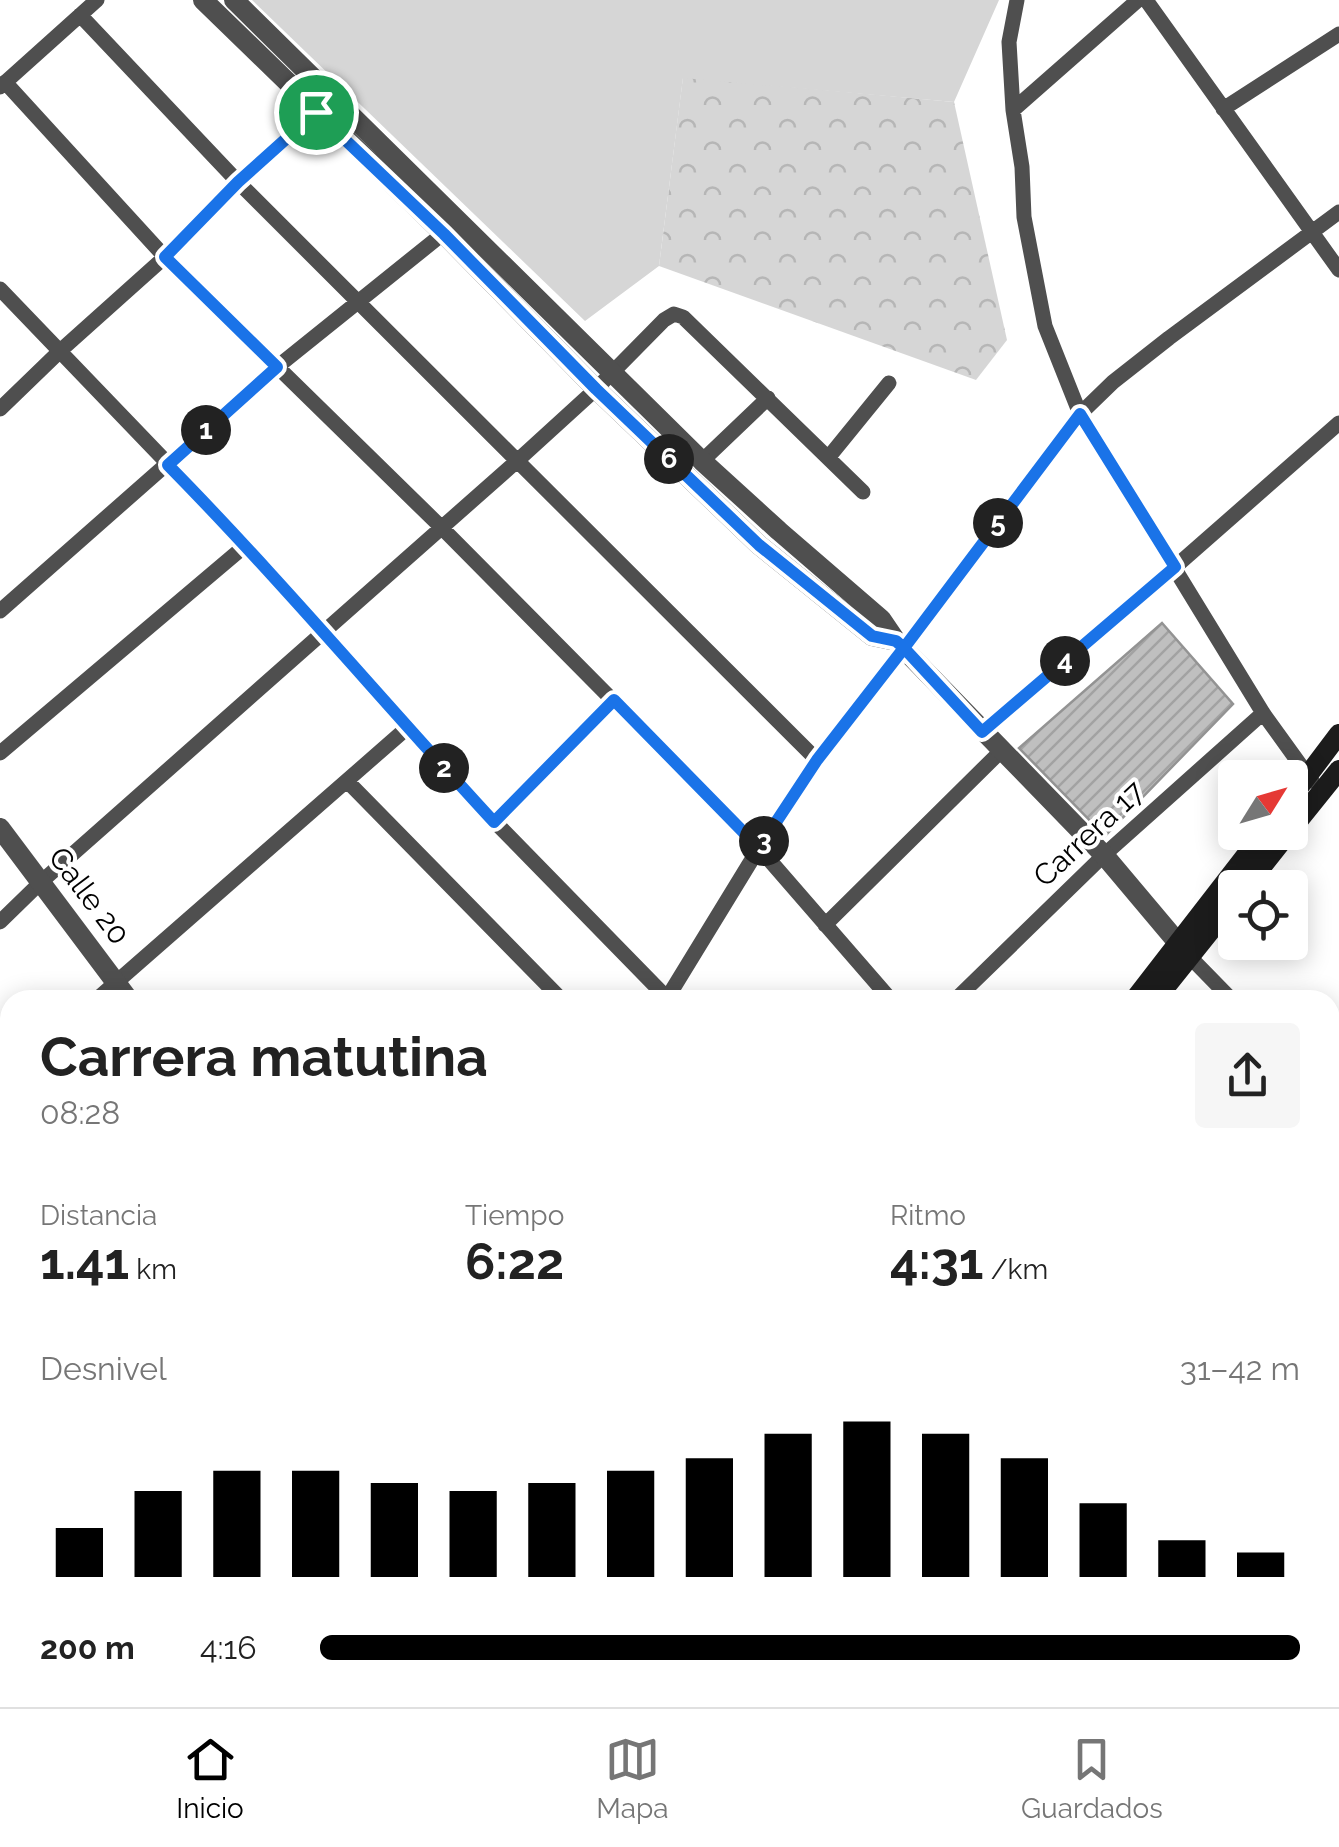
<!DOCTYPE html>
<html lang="es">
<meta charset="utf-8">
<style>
body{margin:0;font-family:Raleway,sans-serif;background:#f6f6f6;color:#222;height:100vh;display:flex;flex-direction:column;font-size:38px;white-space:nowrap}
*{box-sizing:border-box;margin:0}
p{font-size:32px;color:#767676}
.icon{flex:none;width:55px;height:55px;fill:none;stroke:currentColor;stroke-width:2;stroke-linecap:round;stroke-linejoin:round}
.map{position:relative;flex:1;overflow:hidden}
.side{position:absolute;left:0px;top:990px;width:1340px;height:718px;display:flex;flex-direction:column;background:#fff;border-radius:30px 30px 0 0;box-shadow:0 5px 25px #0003}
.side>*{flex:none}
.needle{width:65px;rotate:53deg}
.fabs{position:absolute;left:1218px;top:760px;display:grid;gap:20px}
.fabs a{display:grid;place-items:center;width:90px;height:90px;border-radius:10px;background:#fff;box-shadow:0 5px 25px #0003;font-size:50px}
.pin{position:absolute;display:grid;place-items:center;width:85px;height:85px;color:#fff;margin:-42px;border:5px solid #fff;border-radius:50%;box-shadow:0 2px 10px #0007}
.km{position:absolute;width:50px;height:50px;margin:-25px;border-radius:50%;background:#222;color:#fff;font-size:28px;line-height:50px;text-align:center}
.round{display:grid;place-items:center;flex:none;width:105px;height:105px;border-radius:10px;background:#f6f6f6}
.summary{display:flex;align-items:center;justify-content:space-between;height:170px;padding:0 40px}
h1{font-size:55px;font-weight:700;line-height:75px}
.figures{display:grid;grid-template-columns:repeat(3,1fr);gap:15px;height:170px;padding:10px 40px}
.figures div{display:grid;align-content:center}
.figures b{font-size:50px;font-weight:700}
.figures small{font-size:28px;font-weight:400}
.figures p{font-size:28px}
.chart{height:280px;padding:20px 40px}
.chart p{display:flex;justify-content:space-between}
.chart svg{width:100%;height:180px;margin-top:10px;stroke:#000;stroke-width:6}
ul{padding:0 40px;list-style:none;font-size:32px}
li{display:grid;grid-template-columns:160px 120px 1fr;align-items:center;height:75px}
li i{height:25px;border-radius:12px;background:#000}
.dock{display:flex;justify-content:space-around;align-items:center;height:140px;border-top:2px solid #e0e0e0;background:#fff;font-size:28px;color:#767676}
.dock a{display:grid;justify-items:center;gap:5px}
.dock .selected{color:#000}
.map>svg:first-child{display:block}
</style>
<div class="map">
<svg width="1339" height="1707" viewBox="0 0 1339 1707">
<defs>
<pattern id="forest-crowns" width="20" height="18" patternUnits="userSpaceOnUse" patternTransform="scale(2.5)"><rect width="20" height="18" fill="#d6d6d6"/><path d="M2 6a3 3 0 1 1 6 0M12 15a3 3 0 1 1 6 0" fill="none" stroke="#b6b6b6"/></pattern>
<pattern id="park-tufts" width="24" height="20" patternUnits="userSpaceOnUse" patternTransform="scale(2.5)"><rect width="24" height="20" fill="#d6d6d6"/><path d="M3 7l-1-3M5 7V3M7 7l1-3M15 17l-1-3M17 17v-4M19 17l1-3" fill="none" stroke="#b6b6b6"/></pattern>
<pattern id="building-hatch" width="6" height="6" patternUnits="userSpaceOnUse" patternTransform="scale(2.5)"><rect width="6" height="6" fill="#bfbfbf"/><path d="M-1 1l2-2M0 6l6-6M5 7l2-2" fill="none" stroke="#a2a2a2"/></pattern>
</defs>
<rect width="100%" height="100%" fill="#fff"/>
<path fill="url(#forest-crowns)" d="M 683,77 L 954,102 L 1007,340 L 976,380 L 659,266 Z"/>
<path fill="url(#park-tufts)" d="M 334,1698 L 392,1698 L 404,1707 L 325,1707 Z"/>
<path fill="#d6d6d6" d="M 252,0 L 999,0 L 954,102 L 683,78 L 659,266 L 585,321 Z"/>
<path fill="url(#building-hatch)" stroke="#939393" stroke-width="2.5" d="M 1162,623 L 1233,704 L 1105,836 L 1019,748 Z"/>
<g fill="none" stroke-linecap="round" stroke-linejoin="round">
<path stroke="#4f4f4f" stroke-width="15" d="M 1017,0 L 1009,42 L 1013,110 L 1022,167 L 1024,217 L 1045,326 L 1080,414 L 1263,713 L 1312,781
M 1146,0 L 1339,270
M 80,15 L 238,182 L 817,760
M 5,82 L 165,257 L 441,527 L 759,848 L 891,1000
M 0,87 L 97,0
M 1223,109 L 1339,34
M 1013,110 L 1138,0
M 0,289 L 246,545 L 407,728 L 495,822 L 669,1000
M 0,409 L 60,351 L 165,257 L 238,182 L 315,112 L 327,108
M 828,458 L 889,383
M 702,461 L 768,398
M 0,611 L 277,367 L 450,228
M 982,732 L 1175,567 L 1339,423
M 0,753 L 246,545
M 348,782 L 562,1000
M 495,822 L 614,700
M 0,922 L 41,882 L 517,461 L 596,389 L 664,320 L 674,314 L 683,317 L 863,492
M 825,925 L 1001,751
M 1189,956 L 1232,1000
M 96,1000 L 407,728
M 666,1000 L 759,848 L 817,760 L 1080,414 L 1113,382 L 1169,338 L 1339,212
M 955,1000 L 1104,855 L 1263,713
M 0,1091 L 10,1081
M 1330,1117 L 1339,1108
M 0,1290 L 10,1299
M 1330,1399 L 1339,1391
M 0,1447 L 10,1439
M 1330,1465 L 1339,1475
M 1330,1591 L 1339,1600
M 0,1615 L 10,1624
M 850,1698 L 859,1707
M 1103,1698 L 1110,1707
M 614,1701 L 622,1707
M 91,1707 L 104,1698
M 313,1707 L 322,1698
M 1049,1707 L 1058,1698"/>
<path stroke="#4f4f4f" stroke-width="20" d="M 203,0 L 444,234 L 596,389 L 759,545 L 872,636 L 896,641
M 234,0 L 702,461 L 779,531 L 881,619 L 896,641 L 1104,855 L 1189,956
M 0,828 L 129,1000"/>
<path stroke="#1c1c1c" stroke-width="20" d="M 1290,799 L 1339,734
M 1290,831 L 1339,770
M 1245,888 L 1289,832
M 1134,1000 L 1264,832
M 1155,1000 L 1235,900
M 593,1707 L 601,1698"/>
</g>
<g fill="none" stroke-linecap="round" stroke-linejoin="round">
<defs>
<path id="route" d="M 316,112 L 238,182 L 165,257 L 277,367 L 168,465 C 281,580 385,704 494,822 L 614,700 L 759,848 L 817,760 L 904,648 L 982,732 L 1175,567 L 1080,414 L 904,648 L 896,641 L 872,636 L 759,545 L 596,389 L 444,234 L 316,112"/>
</defs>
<use href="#route" stroke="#fff" stroke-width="20"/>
<use href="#route" stroke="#1a73e8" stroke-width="12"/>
</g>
<g text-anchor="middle" stroke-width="8" stroke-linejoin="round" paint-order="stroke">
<g font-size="30" fill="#000" stroke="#fff">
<text transform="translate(1089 834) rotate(-43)" y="10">Carrera 17</text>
<text transform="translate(89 896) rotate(53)" y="10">Calle 20</text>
</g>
</g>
</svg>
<div class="fabs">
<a><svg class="needle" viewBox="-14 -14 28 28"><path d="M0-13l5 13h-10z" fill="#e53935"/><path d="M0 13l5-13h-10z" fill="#767676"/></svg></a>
<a><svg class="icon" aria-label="locate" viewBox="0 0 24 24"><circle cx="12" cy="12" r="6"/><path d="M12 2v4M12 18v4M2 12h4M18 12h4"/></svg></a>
</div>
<div class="pin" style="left:316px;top:112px;background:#1e9e55"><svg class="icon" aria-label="arrive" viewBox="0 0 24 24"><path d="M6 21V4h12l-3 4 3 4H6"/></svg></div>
<b class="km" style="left:206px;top:430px">1</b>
<b class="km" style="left:444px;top:768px">2</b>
<b class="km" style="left:764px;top:841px">3</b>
<b class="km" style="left:1065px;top:661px">4</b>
<b class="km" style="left:998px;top:523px">5</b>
<b class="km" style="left:669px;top:459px">6</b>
<section class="side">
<div class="summary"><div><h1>Carrera matutina</h1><p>08:28</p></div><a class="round"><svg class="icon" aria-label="share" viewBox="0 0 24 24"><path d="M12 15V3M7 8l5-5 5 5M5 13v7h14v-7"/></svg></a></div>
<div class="figures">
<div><p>Distancia</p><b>1.41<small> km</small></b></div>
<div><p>Tiempo</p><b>6:22</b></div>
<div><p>Ritmo</p><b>4:31<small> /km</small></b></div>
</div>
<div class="chart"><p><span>Desnivel</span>31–42 m</p>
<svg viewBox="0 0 160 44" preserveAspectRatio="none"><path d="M5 44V32M15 44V23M25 44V18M35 44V18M45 44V21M55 44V23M65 44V21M75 44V18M85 44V15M95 44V9M105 44V6M115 44V9M125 44V15M135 44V26M145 44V35M155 44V38"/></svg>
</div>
<ul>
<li><b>200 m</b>4:16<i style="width:100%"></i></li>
</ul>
</section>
</div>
<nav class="dock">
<a class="selected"><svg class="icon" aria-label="home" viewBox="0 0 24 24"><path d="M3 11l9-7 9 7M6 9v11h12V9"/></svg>Inicio</a>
<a><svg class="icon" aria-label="map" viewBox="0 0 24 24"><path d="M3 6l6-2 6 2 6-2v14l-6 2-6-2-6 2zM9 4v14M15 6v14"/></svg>Mapa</a>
<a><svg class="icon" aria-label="saved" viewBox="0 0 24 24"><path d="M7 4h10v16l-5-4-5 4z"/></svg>Guardados</a>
</nav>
